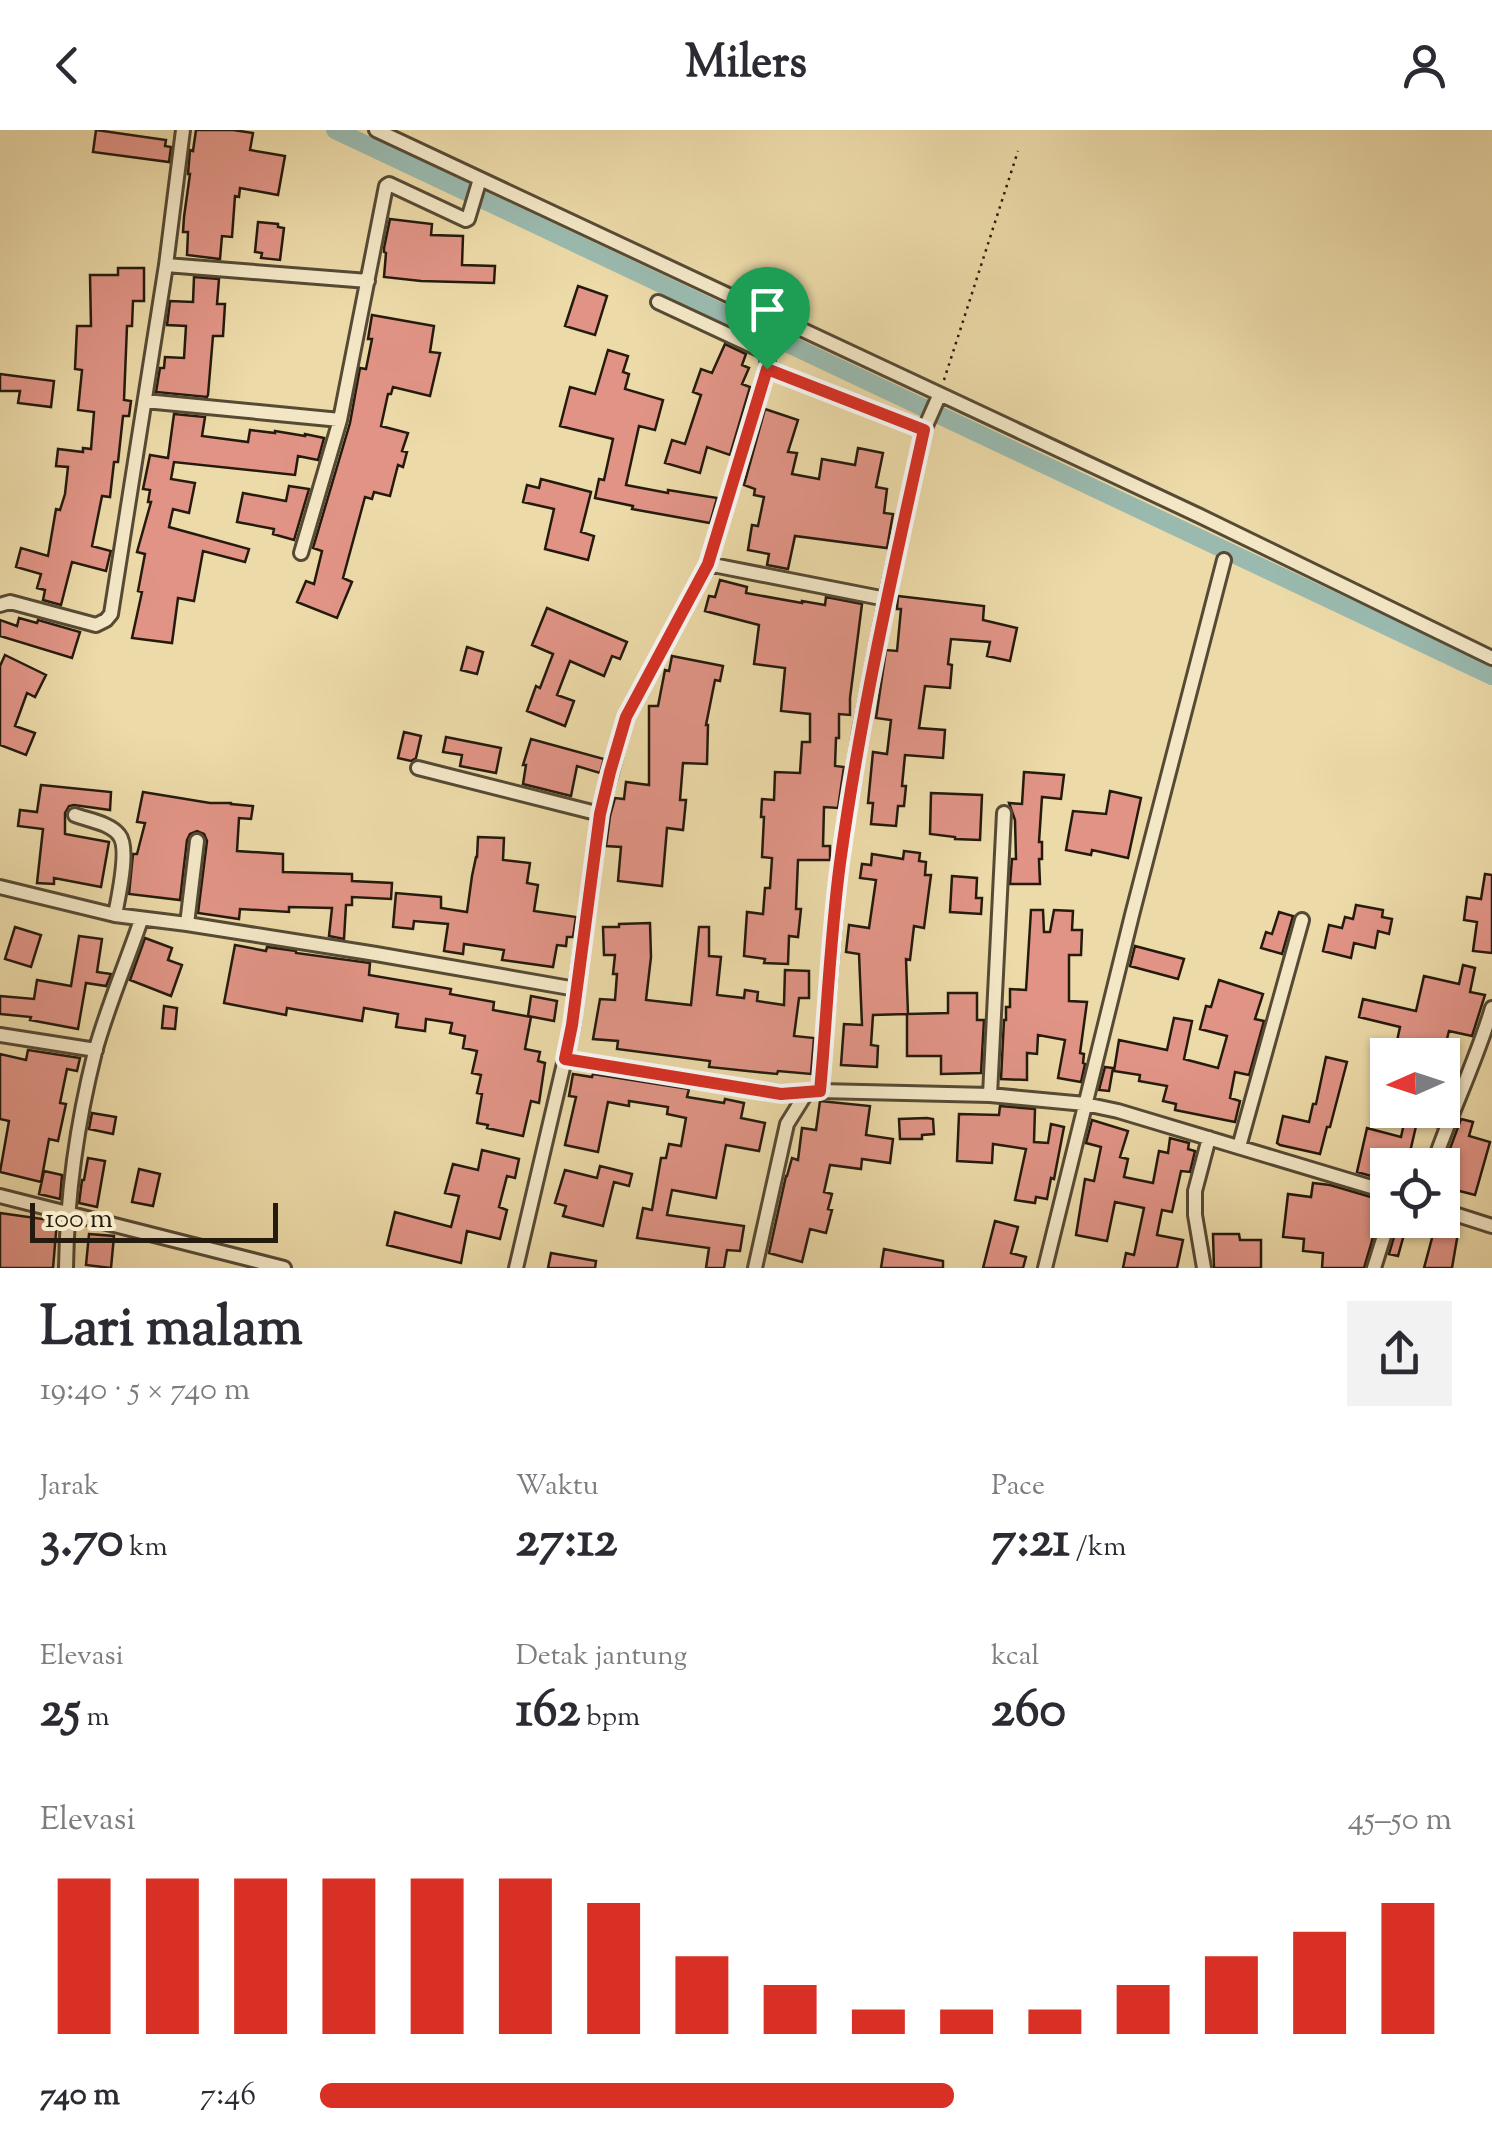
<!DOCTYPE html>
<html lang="id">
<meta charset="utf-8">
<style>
body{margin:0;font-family:"Sorts Mill Goudy",serif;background:#f2f2f3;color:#2b2b33;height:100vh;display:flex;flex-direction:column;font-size:38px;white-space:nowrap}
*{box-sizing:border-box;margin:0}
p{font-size:32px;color:#7c7c81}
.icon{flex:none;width:55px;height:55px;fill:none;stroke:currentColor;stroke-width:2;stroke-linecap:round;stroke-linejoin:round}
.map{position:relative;height:1138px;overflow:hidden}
.panel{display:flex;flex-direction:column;background:#fff;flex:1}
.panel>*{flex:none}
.needle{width:65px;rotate:267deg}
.tools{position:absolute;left:1370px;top:908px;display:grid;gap:20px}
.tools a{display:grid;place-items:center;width:90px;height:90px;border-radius:0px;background:#fff;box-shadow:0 2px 8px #0004;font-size:50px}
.scale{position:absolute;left:30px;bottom:25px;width:248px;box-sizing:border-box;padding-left:10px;border:5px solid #241a0d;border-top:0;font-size:28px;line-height:35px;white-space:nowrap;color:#241a0d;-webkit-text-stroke:8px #f3e7c6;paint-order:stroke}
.pin{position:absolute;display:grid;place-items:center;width:85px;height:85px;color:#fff;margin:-102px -42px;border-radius:50% 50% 50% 0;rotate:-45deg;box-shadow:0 0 10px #0007}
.pin .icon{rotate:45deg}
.round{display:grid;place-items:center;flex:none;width:105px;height:105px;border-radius:0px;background:#f2f2f3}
.headline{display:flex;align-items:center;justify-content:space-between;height:170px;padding:0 40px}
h1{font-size:55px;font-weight:700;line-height:75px}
.figures{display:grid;grid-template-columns:repeat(3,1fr);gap:15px;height:170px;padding:10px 40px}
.figures div{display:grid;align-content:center}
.figures b{font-size:50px;font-weight:700}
.figures small{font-size:28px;font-weight:400}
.figures p{font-size:28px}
.chart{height:280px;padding:20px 40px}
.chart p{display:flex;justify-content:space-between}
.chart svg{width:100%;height:180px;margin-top:10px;stroke:#d93025;stroke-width:6}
ul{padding:0 40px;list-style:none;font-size:32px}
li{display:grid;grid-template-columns:160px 120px 1fr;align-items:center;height:75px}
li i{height:25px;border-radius:12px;background:#d93025}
header{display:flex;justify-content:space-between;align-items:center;height:130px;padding:0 40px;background:#fff;font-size:45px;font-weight:700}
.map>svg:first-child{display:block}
</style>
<header><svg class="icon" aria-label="back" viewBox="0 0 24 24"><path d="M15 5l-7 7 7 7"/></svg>Milers<svg class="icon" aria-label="person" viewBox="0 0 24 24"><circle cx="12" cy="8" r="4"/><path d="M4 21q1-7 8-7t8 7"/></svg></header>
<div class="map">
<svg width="1492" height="1138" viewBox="0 0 1492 1138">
<rect width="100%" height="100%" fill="#ecdaa8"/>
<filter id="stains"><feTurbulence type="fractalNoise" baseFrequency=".002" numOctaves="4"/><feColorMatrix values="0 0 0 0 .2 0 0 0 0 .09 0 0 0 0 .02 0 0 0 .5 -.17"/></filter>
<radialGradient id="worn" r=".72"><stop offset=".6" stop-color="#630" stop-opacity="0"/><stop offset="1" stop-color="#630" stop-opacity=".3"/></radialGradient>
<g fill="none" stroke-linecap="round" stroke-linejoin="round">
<path stroke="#9abaaf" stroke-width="18" d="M 335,0 L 1492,546"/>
</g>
<path fill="#e19486" stroke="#241a0d" stroke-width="2.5" d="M 96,0 L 166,10 L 165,16 L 171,17 L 169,32 L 93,22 Z
M 196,0 L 233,0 L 253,3 L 250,20 L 285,26 L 278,65 L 240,58 L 239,67 L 235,66 L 232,107 L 222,106 L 220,129 L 187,125 L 188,102 L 183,102 L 184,87 L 190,44 L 188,44 L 190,20 L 193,21 Z
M 390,89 L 432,94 L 431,105 L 463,106 L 462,135 L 495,136 L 494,153 L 421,151 L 384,147 L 386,123 L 384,122 L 384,118 Z
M 258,92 L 278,94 L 278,97 L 284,98 L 280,130 L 261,128 L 262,123 L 255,122 Z
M 118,138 L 144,138 L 144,171 L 133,171 L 132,196 L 127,196 L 124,270 L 131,271 L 129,286 L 123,286 L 118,332 L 114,332 L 110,367 L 102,366 L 92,416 L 111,421 L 110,424 L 106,441 L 72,432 L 61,475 L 43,470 L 45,460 L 37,458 L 41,444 L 16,437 L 21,418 L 48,426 L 56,379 L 60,380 L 65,364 L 68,337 L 56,336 L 58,319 L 83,322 L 83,318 L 91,319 L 94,282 L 78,280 L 82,240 L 75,239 L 77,196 L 91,196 L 90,145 L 118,145 Z
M 194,147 L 219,149 L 217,174 L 225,174 L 223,206 L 213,206 L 208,265 L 207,267 L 156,262 L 160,238 L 164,238 L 165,227 L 184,228 L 186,196 L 167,195 L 170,171 L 193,172 Z
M 578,156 L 607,166 L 595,205 L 565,196 Z
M 372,185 L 434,196 L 430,222 L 440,223 L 430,266 L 393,257 L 391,264 L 388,264 L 381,296 L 408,303 L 402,321 L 407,322 L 403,337 L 398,335 L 390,366 L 374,362 L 372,369 L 365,367 L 343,448 L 352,452 L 337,488 L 297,472 L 306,451 L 314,454 L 322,421 L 313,418 L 350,293 L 360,238 L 366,239 L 372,209 L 368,209 Z
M 725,214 L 746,224 L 742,235 L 749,238 L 742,254 L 750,257 L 730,325 L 707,317 L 700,343 L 665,333 L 672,310 L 685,314 L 701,265 L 693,262 L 701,239 L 712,243 Z
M 608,220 L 628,226 L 623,242 L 629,244 L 625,259 L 663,270 L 655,300 L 639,296 L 626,355 L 668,363 L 668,360 L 717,368 L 710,393 L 632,379 L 633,376 L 595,368 L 599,349 L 604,350 L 613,309 L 560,296 L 570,257 L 595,264 Z
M 0,244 L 54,251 L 51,277 L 18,273 L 20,261 L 0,261 Z
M 765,279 L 798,290 L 788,322 L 797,323 L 792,344 L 819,349 L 822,329 L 855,335 L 858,318 L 883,323 L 876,357 L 887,359 L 884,383 L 893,384 L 887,418 L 795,406 L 788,439 L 767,435 L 769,424 L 748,420 L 752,395 L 758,396 L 764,367 L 754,365 L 755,359 L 744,355 Z
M 174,284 L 205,287 L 202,306 L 248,312 L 250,300 L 275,303 L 275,301 L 305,306 L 305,304 L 324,308 L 318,330 L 298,326 L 295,345 L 174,332 L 171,349 L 195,353 L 189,383 L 173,379 L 169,397 L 249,419 L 245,432 L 203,421 L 194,471 L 178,468 L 172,513 L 132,508 L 142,462 L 138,461 L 145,424 L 137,422 L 151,372 L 148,372 L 150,360 L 143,359 L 150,325 L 168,328 Z
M 541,349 L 591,362 L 581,402 L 594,406 L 588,430 L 545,419 L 554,379 L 523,372 L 527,355 L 539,358 Z
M 289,356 L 309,359 L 294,410 L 273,404 L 274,399 L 237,392 L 243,363 L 286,371 Z
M 720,450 L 747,457 L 746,463 L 802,473 L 802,471 L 825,475 L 826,467 L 862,474 L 850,568 L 850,585 L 839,584 L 839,608 L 836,608 L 835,636 L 844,637 L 838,678 L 824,677 L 823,716 L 830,716 L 830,730 L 798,730 L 796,779 L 801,779 L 798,807 L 789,806 L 788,834 L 764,833 L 765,829 L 744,826 L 747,782 L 763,784 L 765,758 L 770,758 L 772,728 L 762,727 L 764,687 L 761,687 L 762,669 L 774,670 L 775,642 L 800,643 L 802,612 L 810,612 L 810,584 L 781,581 L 785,538 L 754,534 L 759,495 L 705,481 L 709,466 L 715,467 Z
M 898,466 L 984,476 L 983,490 L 1017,498 L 1010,531 L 987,526 L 990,512 L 951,509 L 948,534 L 952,535 L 950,558 L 925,556 L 919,598 L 945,600 L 943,628 L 905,625 L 902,656 L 906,656 L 904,676 L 898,676 L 896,696 L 871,694 L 873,673 L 868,673 L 873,622 L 887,624 L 891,590 L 876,588 L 886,520 L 897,521 L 901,479 L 897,479 Z
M 547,478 L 627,512 L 620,529 L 612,526 L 604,546 L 570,531 L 557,565 L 574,571 L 565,596 L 527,581 L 536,556 L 540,558 L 553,524 L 532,515 Z
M 19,488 L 37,493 L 38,490 L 80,502 L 72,528 L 0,506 L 0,490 L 17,496 Z
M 467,517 L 483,522 L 477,544 L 461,540 Z
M 5,525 L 46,545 L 35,567 L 27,563 L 15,596 L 35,603 L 26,625 L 0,615 L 0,536 Z
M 672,526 L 723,536 L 720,551 L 715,550 L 706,595 L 708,595 L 707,634 L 683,633 L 680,670 L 686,670 L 683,700 L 667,698 L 662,756 L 618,751 L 621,717 L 606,716 L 610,686 L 615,668 L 624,669 L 626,652 L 649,655 L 649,576 L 658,576 L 665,540 L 669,541 Z
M 404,602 L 421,606 L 416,628 L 411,631 L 398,628 Z
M 446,607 L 501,618 L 496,643 L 460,636 L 462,625 L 443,622 Z
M 531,609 L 604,629 L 600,643 L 577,636 L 571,666 L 523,654 L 526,635 L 523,635 Z
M 1024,642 L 1064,645 L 1061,669 L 1042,667 L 1039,712 L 1042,712 L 1042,729 L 1039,729 L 1040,754 L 1010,754 L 1012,729 L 1016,729 L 1015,690 L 1009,673 L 1022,674 Z
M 41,655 L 111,662 L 110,680 L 74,675 L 69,676 L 65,683 L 65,704 L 109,712 L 101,757 L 54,748 L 54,754 L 37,753 L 43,699 L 18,696 L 20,680 L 37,682 Z
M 1110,661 L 1141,668 L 1128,728 L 1092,720 L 1091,725 L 1066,720 L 1073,681 L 1106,684 Z
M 143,662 L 210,673 L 231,673 L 231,674 L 253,676 L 251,689 L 239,688 L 237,721 L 283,724 L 283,742 L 352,744 L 352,751 L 392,753 L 391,769 L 352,767 L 352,775 L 346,775 L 344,809 L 329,806 L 332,778 L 289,777 L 289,782 L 240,779 L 239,789 L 198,783 L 207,711 L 204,704 L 197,701 L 190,704 L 187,710 L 180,770 L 129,764 L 133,724 L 137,724 L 145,693 L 137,692 Z
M 931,663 L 982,665 L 980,710 L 955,709 L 955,707 L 930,704 Z
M 478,707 L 504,708 L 503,730 L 530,733 L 527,753 L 538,755 L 534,781 L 576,787 L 573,807 L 567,807 L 566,816 L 557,815 L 553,837 L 502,830 L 504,820 L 464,814 L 463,824 L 444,821 L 448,794 L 414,791 L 413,799 L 393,797 L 396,763 L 441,767 L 441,778 L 467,782 L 472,746 L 476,727 L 477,727 Z
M 904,721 L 920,723 L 919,731 L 926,732 L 925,745 L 931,745 L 924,798 L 914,796 L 910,830 L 906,829 L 908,884 L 948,883 L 948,863 L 977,863 L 977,890 L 984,890 L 981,943 L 941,944 L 941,926 L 907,926 L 907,884 L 873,885 L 871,915 L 878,916 L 877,937 L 841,935 L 844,894 L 862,895 L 859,824 L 846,822 L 849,795 L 869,798 L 876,750 L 860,748 L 862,734 L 871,735 L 872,724 L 903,729 Z
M 1485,744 L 1492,745 L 1492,823 L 1473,821 L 1477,792 L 1464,790 L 1467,767 L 1481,769 Z
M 952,746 L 977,748 L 976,768 L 982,768 L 981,784 L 950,782 Z
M 1356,775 L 1383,780 L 1382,787 L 1392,789 L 1389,804 L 1378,801 L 1375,818 L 1354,813 L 1351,828 L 1323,821 L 1329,795 L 1342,798 L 1345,787 L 1353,789 Z
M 1031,780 L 1043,780 L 1044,802 L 1050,802 L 1054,780 L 1073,781 L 1072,800 L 1082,800 L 1081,825 L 1069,825 L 1069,871 L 1087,872 L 1080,923 L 1084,924 L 1083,933 L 1085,934 L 1081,952 L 1058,948 L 1065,910 L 1038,905 L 1037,924 L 1027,923 L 1027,950 L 1001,949 L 1004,890 L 1006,890 L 1006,877 L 1010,877 L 1010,859 L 1026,860 Z
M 1279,782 L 1293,786 L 1282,824 L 1261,818 L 1266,802 L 1272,804 Z
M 650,793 L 651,827 L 646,870 L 691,875 L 699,797 L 709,797 L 709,826 L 721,827 L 717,865 L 744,868 L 745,860 L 758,862 L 757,871 L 784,875 L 785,840 L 809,841 L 809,868 L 799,868 L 794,906 L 814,908 L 811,944 L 778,941 L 777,944 L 709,937 L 710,931 L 617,919 L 618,911 L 593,909 L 600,869 L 615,870 L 617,844 L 613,844 L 615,825 L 604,825 L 603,797 L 619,797 L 619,794 Z
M 15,797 L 41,805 L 31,837 L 5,829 Z
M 79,806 L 102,809 L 97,842 L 111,844 L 106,856 L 86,853 L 78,899 L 30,890 L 31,887 L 0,884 L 0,866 L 34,869 L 37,850 L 71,856 Z
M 145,808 L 172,818 L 168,830 L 182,835 L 171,866 L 130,850 Z
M 235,815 L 266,821 L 267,817 L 296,821 L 296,823 L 370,833 L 369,845 L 451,859 L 450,864 L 494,872 L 493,880 L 531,887 L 525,919 L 540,922 L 538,931 L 545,933 L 539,973 L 531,971 L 523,1006 L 487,998 L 488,995 L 477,993 L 482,964 L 477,963 L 481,945 L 472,943 L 477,921 L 463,918 L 465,906 L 450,903 L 452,893 L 426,889 L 425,901 L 396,897 L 398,884 L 364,878 L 362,891 L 287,878 L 286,885 L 224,873 Z
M 1135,816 L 1184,829 L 1178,849 L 1130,836 Z
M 1463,835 L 1475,838 L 1470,862 L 1485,865 L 1472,906 L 1449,901 L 1443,925 L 1394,925 L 1400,897 L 1359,887 L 1363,869 L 1416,881 L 1424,846 L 1459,854 Z
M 1219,850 L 1263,864 L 1255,889 L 1264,891 L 1249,945 L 1235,942 L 1230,968 L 1240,971 L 1235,992 L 1175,980 L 1176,974 L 1163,971 L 1167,956 L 1139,951 L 1140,945 L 1114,941 L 1119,910 L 1167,920 L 1174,888 L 1192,891 L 1184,929 L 1218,938 L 1227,906 L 1200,899 L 1206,876 L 1211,877 Z
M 531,866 L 557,871 L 554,891 L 528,886 Z
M 164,876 L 177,878 L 175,899 L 162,898 Z
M 28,920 L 80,928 L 77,941 L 67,939 L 60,973 L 66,974 L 58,1011 L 49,1009 L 41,1052 L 0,1042 L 9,991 L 0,989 L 0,924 L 26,930 Z
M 1326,927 L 1347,932 L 1330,997 L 1327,997 L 1320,1024 L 1280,1015 L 1277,1013 L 1283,986 L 1309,992 L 1313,974 L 1316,974 Z
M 1105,937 L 1113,938 L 1109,961 L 1099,960 Z
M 573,944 L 592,947 L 593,944 L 689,959 L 687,967 L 724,973 L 725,969 L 744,973 L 741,988 L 765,993 L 759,1021 L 726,1015 L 716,1068 L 672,1060 L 667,1085 L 744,1096 L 740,1121 L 727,1120 L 724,1138 L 706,1138 L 709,1118 L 637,1108 L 643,1078 L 652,1080 L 661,1028 L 666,1028 L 669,1014 L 681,1016 L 686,988 L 667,984 L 668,977 L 629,971 L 629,976 L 608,972 L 598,1022 L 565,1015 L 576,967 L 569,966 Z
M 820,971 L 870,976 L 866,1005 L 893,1009 L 890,1033 L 862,1029 L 861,1039 L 830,1035 L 824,1062 L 832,1064 L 828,1079 L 832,1080 L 826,1103 L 810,1099 L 802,1132 L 769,1123 L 786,1046 L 787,1046 L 792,1028 L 798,1030 L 802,998 L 816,1000 Z
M 1000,976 L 1035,979 L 1034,1012 L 1048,1013 L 1051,994 L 1064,997 L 1054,1049 L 1051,1048 L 1047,1069 L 1036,1067 L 1035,1073 L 1015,1070 L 1026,1019 L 993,1014 L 992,1033 L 957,1031 L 959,984 L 999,985 Z
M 1388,980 L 1443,980 L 1436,997 L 1417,992 L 1407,1035 L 1388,1035 L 1388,1051 L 1357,1042 L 1367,998 L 1401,1007 L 1405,989 L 1388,985 Z
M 92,983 L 116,987 L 113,1004 L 89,999 Z
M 927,988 L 933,989 L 934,1004 L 922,1005 L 922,1009 L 900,1009 L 899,989 Z
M 1461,989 L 1473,992 L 1469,1006 L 1490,1012 L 1475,1065 L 1448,1058 L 1457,1027 L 1448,1024 Z
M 1092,990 L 1128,1001 L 1120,1027 L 1128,1029 L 1124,1047 L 1153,1053 L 1159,1021 L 1168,1023 L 1170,1008 L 1189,1013 L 1188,1019 L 1195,1021 L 1190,1042 L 1181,1041 L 1172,1082 L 1162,1080 L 1157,1105 L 1183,1110 L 1177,1138 L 1123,1138 L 1126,1123 L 1134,1125 L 1144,1078 L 1115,1072 L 1107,1111 L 1076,1105 L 1085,1049 L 1094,1051 L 1101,1017 L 1086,1013 Z
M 482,1020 L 519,1029 L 515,1048 L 507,1046 L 499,1077 L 507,1080 L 500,1109 L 467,1101 L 461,1133 L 387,1115 L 395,1082 L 451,1097 L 459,1066 L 445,1063 L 453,1034 L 478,1040 Z
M 88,1028 L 105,1031 L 97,1077 L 79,1073 L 82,1050 L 84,1050 Z
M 600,1036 L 632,1044 L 629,1056 L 614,1052 L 603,1096 L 563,1086 L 566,1076 L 555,1073 L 565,1040 L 597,1048 Z
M 139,1039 L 160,1044 L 153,1076 L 132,1072 Z
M 44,1041 L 62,1045 L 60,1069 L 39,1064 Z
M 1313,1053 L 1330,1055 L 1388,1072 L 1386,1080 L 1379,1087 L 1364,1138 L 1322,1138 L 1323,1123 L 1303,1121 L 1304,1109 L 1283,1107 L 1288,1064 L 1311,1067 Z
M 0,1083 L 57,1091 L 53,1138 L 0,1138 Z
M 1399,1090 L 1408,1090 L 1398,1126 L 1389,1124 Z
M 995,1091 L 1018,1097 L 1011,1123 L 1026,1127 L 1023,1138 L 983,1138 Z
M 1435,1097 L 1458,1103 L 1452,1138 L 1424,1138 Z
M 89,1104 L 114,1106 L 111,1138 L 86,1135 Z
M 1213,1104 L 1239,1104 L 1240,1110 L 1261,1110 L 1261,1138 L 1214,1138 Z
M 884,1119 L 943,1131 L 943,1138 L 881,1138 Z
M 551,1123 L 596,1131 L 595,1138 L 548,1138 Z"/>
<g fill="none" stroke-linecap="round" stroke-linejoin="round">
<defs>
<path id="street" d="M 376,0 L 1200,386 L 1492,528
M 166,135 L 368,151
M 767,239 L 924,300
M 145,271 L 340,290
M 301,423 L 340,290 L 386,56 L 389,54 L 466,90 L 468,89 L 480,49
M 708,434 L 886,469
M 0,475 L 10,472 L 96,495 L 106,490 L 111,484 L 166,135 L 183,0
M 418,638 L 600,684
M 75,685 C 88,690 110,693 119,705 C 130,718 118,768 115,785
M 0,757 L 115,785 L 187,794 L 376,824 L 576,859 L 573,895 L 516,1138
M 187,794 L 197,711
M 576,859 L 600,684 L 626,587 L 708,434 L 768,233 L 766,225 L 761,220 L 658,172
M 0,905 L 96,920
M 565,929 L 781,964 L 820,961 L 990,965 L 1085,974 L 1118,981 L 1388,1062
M 820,961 L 839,737 L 860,601 L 886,469 L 924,300 L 939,266
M 990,965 L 1004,683
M 1239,1017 L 1302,790
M 1433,1035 C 1451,982 1476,932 1492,878
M 0,1066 L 284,1138
M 1442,1080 L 1492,1096
M 66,1138 C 67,1065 77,993 95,922 C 107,878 126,834 141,790
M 755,1138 L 787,994 L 807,962
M 1045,1138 L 1132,785 L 1224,430
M 1204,1138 L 1195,1085 L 1195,1061 L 1209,1008
M 1374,1138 L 1389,1090"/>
</defs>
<use href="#street" stroke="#564a34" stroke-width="18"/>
<path stroke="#241a0d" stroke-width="2.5" stroke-dasharray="2.5 5" stroke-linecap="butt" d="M 944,250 L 1018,21"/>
<use href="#street" stroke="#f3e7c6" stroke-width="12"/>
</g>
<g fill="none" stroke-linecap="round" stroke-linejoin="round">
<defs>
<path id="route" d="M 767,239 L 924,300 C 892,444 860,587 840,733 C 830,808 827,885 820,961 L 781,964 L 565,929 L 572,895 L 600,684 L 610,642 L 626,587 L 708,434 Z"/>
</defs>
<use href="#route" stroke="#fff" stroke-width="20"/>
<use href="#route" stroke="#d93025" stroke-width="12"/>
</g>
<rect width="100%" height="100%" filter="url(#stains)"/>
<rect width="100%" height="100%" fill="url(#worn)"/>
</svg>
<div class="tools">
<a><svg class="needle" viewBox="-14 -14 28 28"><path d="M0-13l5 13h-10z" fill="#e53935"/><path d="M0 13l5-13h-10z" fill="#7c7c81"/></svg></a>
<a><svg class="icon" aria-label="locate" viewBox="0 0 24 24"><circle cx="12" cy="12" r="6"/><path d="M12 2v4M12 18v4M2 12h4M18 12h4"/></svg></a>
</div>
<div class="scale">100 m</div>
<div class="pin" style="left:767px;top:239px;background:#1e9e55"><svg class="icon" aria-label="arrive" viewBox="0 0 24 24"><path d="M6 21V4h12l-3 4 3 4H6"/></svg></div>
</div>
<section class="panel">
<div class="headline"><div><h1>Lari malam</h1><p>19:40 · 5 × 740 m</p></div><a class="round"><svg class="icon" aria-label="share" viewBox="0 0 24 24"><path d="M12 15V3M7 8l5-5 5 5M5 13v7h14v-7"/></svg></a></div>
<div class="figures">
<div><p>Jarak</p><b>3.70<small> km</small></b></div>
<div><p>Waktu</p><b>27:12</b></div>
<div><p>Pace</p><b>7:21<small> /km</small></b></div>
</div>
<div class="figures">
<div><p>Elevasi</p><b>25<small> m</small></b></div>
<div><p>Detak jantung</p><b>162<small> bpm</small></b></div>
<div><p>kcal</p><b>260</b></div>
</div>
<div class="chart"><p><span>Elevasi</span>45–50 m</p>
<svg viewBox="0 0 160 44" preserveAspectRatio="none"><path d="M5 44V6M15 44V6M25 44V6M35 44V6M45 44V6M55 44V6M65 44V12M75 44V25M85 44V32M95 44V38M105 44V38M115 44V38M125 44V32M135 44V25M145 44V19M155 44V12"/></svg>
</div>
<ul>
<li><b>740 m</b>7:46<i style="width:56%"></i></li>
</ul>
</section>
